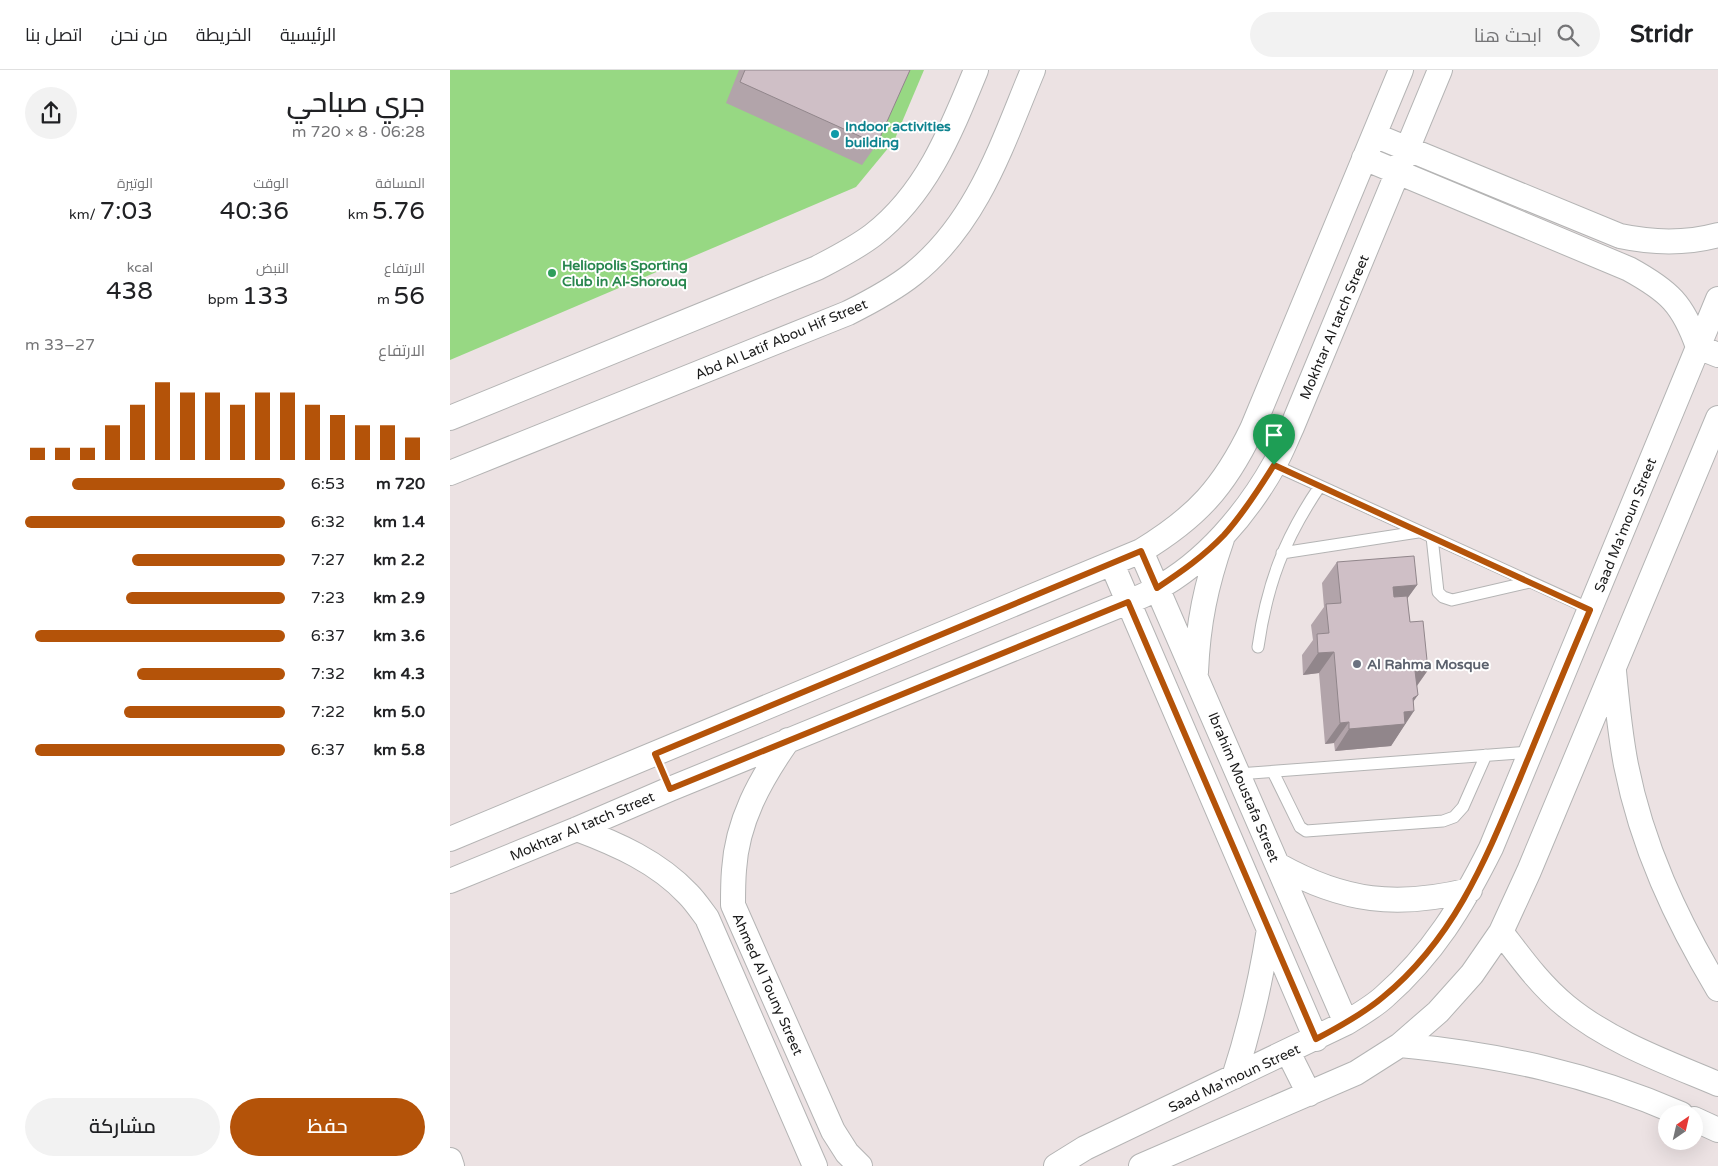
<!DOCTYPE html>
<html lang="ar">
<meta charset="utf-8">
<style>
body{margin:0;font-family:"Varela Round",Cairo,sans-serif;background:#f2f2f2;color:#202124;direction:rtl;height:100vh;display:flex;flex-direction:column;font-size:19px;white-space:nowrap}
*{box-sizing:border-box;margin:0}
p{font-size:16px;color:#757577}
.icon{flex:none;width:28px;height:28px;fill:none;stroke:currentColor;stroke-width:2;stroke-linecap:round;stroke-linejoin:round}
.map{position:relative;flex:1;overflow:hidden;direction:ltr}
.details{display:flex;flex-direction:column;background:#fff;width:450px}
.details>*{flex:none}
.needle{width:32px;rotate:34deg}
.tools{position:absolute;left:1208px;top:1035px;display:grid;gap:10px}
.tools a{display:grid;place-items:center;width:45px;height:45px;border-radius:50%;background:#fff;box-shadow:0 5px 20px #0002;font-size:25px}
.pin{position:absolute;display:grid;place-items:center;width:42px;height:42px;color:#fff;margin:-51px -21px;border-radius:50% 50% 50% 0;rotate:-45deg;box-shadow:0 0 5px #0007}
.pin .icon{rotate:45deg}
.round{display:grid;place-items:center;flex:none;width:52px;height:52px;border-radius:26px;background:#f2f2f2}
.overview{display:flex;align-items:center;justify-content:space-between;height:85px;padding:0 25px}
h1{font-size:28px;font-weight:600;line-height:38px}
.stats{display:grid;grid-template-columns:repeat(3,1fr);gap:8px;height:85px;padding:5px 25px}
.stats div{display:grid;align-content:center}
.stats b{font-size:25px;font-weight:600}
.stats small{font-size:14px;font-weight:400}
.stats p{font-size:14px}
.chart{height:140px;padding:10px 25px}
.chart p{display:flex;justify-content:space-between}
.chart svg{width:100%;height:90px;margin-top:5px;stroke:#b45309;stroke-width:6}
.button{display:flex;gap:10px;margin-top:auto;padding:10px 25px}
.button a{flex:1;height:58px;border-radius:30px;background:#b45309;color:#fff;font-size:20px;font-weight:600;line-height:58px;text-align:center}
.button a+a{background:#f2f2f2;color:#202124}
ul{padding:0 25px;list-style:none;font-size:16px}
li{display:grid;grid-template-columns:80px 60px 1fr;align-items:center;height:38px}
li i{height:12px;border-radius:6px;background:#b45309}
header{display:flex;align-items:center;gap:30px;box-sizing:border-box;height:70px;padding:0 25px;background:#fff;border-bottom:1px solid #e0e0e0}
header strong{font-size:24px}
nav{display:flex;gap:28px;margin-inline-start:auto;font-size:18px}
.search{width:350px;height:45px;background:#f2f2f2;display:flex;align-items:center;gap:12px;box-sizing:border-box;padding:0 18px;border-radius:28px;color:#757577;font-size:19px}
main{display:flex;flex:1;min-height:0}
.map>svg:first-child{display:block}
</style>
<header>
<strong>Stridr</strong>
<div class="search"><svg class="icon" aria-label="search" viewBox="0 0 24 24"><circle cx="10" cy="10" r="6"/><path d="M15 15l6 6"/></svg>ابحث هنا</div>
<nav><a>الرئيسية</a><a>الخريطة</a><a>من نحن</a><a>اتصل بنا</a></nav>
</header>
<main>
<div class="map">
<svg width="1268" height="1096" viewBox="0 0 1268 1096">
<rect width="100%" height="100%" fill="#ece2e3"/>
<path fill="#97d883" d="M 0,0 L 474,0 L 444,71 L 406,117 L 0,290 Z"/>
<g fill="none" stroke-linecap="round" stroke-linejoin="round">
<defs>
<path id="lane" d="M 824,395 L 1140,539
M 982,467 L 988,522 L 993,527 L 1002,530 L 1080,512
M 832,483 L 968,462
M 808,577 C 817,514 834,469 870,416
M 823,702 L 850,757 L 856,761 L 993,751 L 1004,747 L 1013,737 L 1036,685
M 788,704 L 1081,682"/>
<path id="street" d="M 924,65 L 1170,166 C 1203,173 1235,174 1268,165
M 914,88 L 1179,199 C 1219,221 1233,234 1248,277 L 1268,285
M 0,348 L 367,198 C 386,188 406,178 423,165 C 477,123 501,61 526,0
M 0,403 L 398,243 C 420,232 443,220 463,204 C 528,152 552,74 583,0
M 691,481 L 896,953
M 662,494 L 866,969
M 1164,601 C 1167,633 1170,664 1176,695 C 1192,776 1226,849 1268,919
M 746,602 C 748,553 756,515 772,469
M 338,670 C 310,710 287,751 284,800 C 283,812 283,824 283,835 L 383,1061 L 397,1083 L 410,1096
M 127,759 C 167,774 208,792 238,824 C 245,831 251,840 257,848 L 365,1096
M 0,769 L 691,481 C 747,447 774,417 802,359 L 951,0
M 828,795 C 894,832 947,838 1020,820
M 0,811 L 127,759 L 220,719 L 678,532 C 688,528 697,524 706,519 C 755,493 797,443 824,395 C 831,383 836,370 842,357 L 990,0
M 1051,862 C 1071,888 1090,915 1116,936 C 1160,972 1216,992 1268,1014
M 950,975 C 1051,985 1137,1003 1231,1044
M 838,982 L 859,1024
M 784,1007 C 800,958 811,910 819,859
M 1244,1049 L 1268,1060
M 0,1090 L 2,1096
M 606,1096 L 635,1078 L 896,953 C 909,945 923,937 934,927 C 983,884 1012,836 1041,778 L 1268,229
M 691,1096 L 906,1003 L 950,975 L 988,942 L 1022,904 L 1051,862 L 1079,801 L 1268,348"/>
</defs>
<use href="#lane" stroke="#b4b4b4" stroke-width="13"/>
<use href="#street" stroke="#b4b4b4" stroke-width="26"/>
<use href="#lane" stroke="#fff" stroke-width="11"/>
<use href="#street" stroke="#fff" stroke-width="24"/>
</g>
<path fill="#b2a4aa" d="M 289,0 L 460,0 L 427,74 L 412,95 L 276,33 Z
M 887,492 L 967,515 L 957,528 L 960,552 L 978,600 L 967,616 L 963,632 L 955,654 L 941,676 L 885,681 L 884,673 L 875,674 L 869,603 L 853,605 L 852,585 L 863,570 L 861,555 L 874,537 L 872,513 Z"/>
<path fill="#91868b" d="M 967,515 L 952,536 L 929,538 L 943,517 Z
M 884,582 L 869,603 L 853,605 L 868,583 Z
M 978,600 L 963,621 L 965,601 Z
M 968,625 L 956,642 L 964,641 L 941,676 L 885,681 L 899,659 Z
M 899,652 L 884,673 L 875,674 L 890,653 Z"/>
<path fill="#cfbfc6" stroke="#91868b" d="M 295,0 L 460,0 L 427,74 L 290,12 Z
M 964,486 L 967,515 L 943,517 L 944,527 L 957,526 L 960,552 L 973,551 L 978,600 L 965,601 L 968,625 L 963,628 L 964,641 L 954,642 L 955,654 L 899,659 L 899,652 L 890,653 L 884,582 L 868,583 L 867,564 L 879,563 L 876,534 L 891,533 L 887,492 Z"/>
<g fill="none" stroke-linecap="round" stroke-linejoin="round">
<defs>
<path id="route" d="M 824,395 L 1140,540 C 1116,596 1093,652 1070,708 C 1036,789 1004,869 933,927 C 913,944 889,957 866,969 L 678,532 L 220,719 L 205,684 L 691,481 L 707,518 C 731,502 754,486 774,465 C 793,444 809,419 824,395 Z"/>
</defs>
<use href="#route" stroke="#fff" stroke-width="10"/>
<use href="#route" stroke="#b45309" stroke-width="6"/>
</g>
<circle fill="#0f9aa8" stroke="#fff" stroke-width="2" cx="385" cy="64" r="5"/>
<circle fill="#2e9e5b" stroke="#fff" stroke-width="2" cx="102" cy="203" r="5"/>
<circle fill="#6b7280" stroke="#fff" stroke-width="2" cx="907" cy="594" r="5"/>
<g text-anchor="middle" stroke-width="4" stroke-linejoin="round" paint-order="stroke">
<g font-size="14" font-weight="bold" fill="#0d838f" stroke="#fff" text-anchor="start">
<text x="395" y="61">Indoor activities<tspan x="395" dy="16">building</tspan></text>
</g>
<g font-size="14" font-weight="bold" fill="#27864d" stroke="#fff" text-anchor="start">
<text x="112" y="200">Heliopolis Sporting<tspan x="112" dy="16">Club in Al-Shorouq</tspan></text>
</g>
<g font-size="14" fill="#1b1b1b" stroke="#fff">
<text transform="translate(884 257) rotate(-67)" y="5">Mokhtar Al tatch Street</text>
<text transform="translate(331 269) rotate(-23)" y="5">Abd Al Latif Abou Hif Street</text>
<text transform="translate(1175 455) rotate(-68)" y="5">Saad Ma'moun Street</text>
<text transform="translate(794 717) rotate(67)" y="5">Ibrahim Moustafa Street</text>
<text transform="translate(132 756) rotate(-23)" y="5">Mokhtar Al tatch Street</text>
<text transform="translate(318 914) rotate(66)" y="5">Ahmed Al Touny Street</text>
<text transform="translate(784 1008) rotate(-25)" y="5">Saad Ma'moun Street</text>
</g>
<g font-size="14" font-weight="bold" fill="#5b616d" stroke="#fff" text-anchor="start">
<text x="917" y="599">Al Rahma Mosque</text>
</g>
</g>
</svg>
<div class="tools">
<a><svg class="needle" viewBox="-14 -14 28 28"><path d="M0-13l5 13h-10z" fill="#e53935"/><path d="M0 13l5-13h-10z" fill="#757577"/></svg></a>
</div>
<div class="pin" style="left:824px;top:395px;background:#1e9e55"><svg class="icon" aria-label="arrive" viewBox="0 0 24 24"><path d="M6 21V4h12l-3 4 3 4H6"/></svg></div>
</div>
<section class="details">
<div class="overview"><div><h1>جري صباحي</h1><p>06:28 · 8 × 720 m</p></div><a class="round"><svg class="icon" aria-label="share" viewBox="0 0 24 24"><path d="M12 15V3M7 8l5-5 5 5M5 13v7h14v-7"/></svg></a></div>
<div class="stats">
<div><p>المسافة</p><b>5.76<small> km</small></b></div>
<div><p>الوقت</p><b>40:36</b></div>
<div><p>الوتيرة</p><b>7:03<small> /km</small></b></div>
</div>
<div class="stats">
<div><p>الارتفاع</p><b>56<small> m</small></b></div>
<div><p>النبض</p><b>133<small> bpm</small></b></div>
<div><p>kcal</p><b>438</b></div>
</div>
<div class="chart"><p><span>الارتفاع</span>27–33 m</p>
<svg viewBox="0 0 160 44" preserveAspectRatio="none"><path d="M5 44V38M15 44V38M25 44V38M35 44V27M45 44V17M55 44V6M65 44V11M75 44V11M85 44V17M95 44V11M105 44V11M115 44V17M125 44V22M135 44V27M145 44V27M155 44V33"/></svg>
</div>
<ul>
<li><b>720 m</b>6:53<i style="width:82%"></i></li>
<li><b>1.4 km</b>6:32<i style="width:100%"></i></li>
<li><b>2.2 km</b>7:27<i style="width:59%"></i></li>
<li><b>2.9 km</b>7:23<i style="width:61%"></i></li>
<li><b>3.6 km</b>6:37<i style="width:96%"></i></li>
<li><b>4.3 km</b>7:32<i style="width:57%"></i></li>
<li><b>5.0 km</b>7:22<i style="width:62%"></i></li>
<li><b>5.8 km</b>6:37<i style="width:96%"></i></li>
</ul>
<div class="button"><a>حفظ</a><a>مشاركة</a></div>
</section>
</main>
